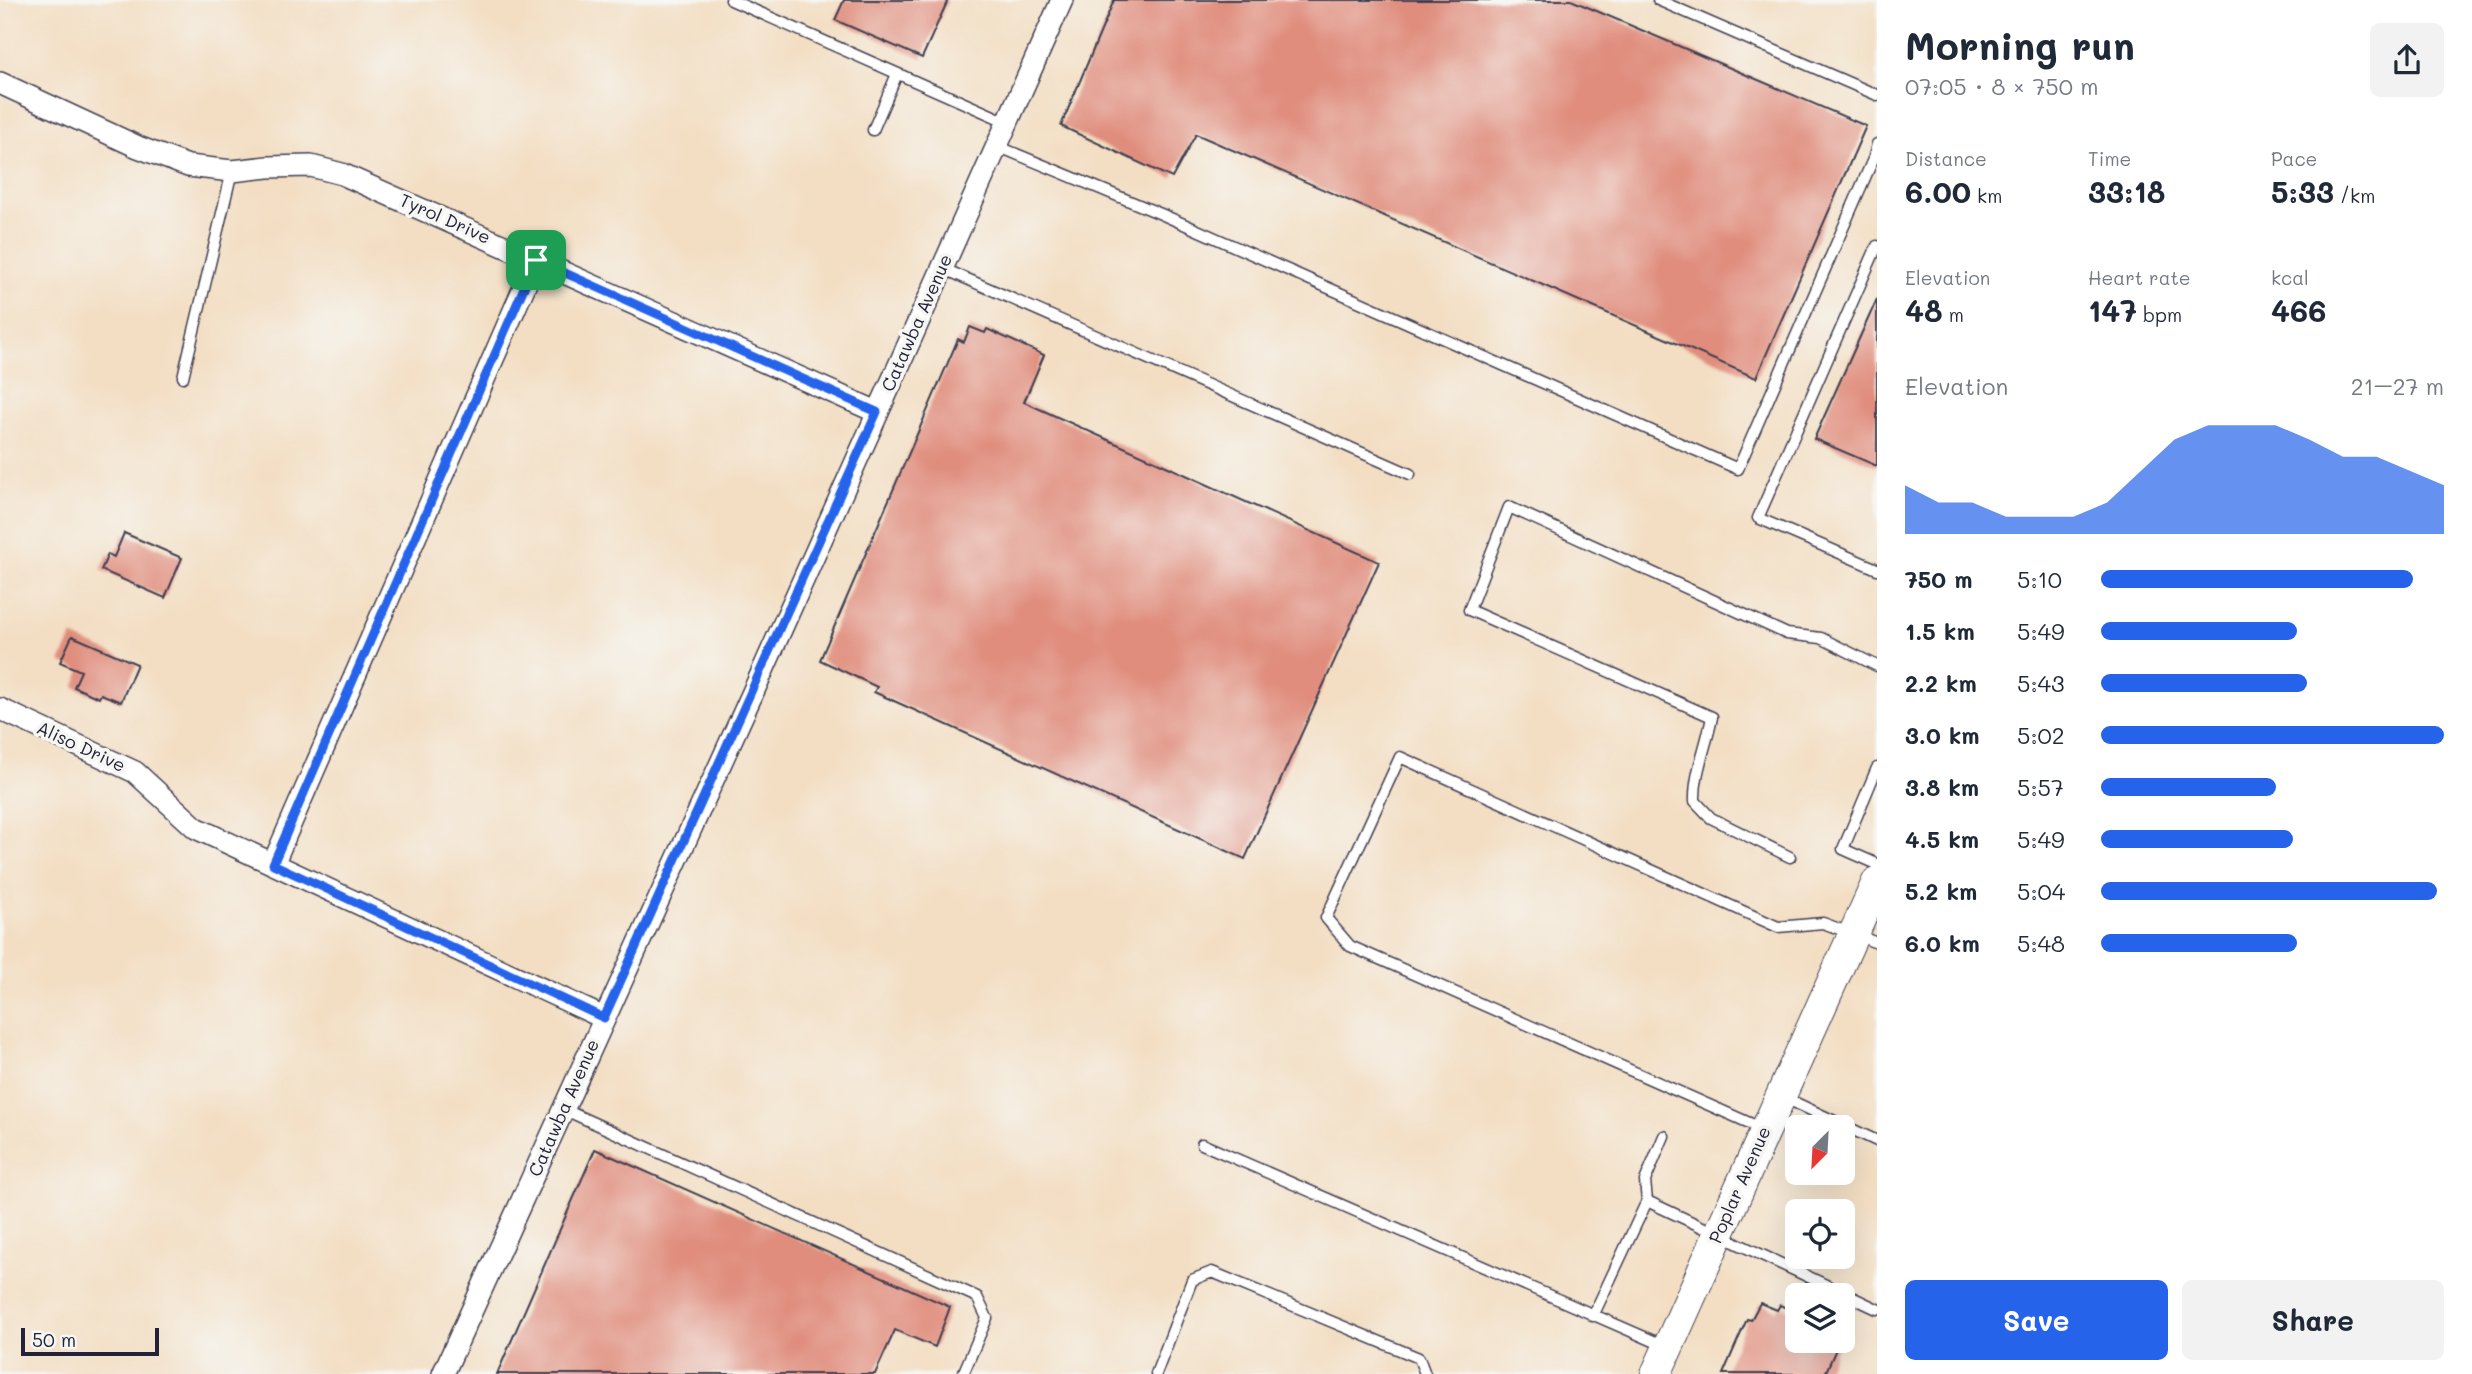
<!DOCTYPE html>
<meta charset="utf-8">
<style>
body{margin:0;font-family:Mali,sans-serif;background:#f2f2f3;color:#1f2937;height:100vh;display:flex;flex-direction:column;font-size:26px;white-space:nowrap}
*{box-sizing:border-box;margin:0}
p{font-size:23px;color:#747a83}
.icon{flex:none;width:38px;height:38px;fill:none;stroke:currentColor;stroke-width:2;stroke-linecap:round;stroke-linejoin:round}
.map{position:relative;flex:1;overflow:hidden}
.panel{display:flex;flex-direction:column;background:#fff;width:595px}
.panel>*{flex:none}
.needle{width:46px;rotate:204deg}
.buttons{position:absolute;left:1785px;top:1115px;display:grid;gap:14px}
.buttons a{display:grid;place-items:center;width:70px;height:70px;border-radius:10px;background:#fff;box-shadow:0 7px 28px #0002;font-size:35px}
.scale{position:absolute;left:21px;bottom:18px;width:138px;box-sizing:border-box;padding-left:7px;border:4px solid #22223b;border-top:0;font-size:19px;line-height:24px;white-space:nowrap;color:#22223b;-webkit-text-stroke:5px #f6f6f2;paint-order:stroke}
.pin{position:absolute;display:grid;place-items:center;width:60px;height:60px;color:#fff;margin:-30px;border-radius:14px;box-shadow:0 4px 10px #0006}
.round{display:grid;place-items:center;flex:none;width:74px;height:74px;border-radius:10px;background:#f2f2f3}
.overview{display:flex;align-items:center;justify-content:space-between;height:119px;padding:0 28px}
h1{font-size:38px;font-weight:800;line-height:52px}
.metrics{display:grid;grid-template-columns:repeat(3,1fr);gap:10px;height:119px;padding:7px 28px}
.metrics div{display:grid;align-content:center}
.metrics b{font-size:30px;font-weight:800}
.metrics small{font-size:19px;font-weight:400}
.metrics p{font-size:19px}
.chart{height:196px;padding:14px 28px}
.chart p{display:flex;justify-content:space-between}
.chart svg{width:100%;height:126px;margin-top:7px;fill:#2563eb;opacity:.7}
.cta{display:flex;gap:14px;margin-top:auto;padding:14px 28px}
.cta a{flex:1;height:80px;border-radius:10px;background:#2563eb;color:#fff;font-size:28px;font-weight:800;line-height:80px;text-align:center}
.cta a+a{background:#f2f2f3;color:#1f2937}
ul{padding:0 28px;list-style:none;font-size:23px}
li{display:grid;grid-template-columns:112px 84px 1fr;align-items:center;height:52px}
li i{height:18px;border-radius:9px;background:#2563eb}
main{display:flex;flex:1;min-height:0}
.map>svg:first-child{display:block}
</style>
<main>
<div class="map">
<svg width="1877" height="1374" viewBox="0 0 1877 1374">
<rect width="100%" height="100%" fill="#f6f6f2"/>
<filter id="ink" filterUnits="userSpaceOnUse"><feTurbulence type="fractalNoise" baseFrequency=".0143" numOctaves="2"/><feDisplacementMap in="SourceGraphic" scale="14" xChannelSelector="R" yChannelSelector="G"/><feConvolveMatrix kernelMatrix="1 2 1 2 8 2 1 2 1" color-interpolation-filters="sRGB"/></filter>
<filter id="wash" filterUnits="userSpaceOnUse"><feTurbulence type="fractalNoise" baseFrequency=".00686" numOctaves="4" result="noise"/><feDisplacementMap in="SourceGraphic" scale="28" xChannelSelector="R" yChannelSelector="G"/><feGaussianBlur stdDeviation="1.57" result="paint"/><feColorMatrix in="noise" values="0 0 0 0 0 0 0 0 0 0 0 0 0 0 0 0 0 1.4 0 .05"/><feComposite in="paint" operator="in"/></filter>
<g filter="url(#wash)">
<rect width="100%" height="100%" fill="#f3dec3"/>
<g id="blocks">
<path fill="#e08d7d" d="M 844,0 L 948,0 L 922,58 L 835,20 Z
M 1114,0 L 1571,0 L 1866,126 L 1756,378 L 1196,134 L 1172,178 L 1061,126 Z
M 1877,299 L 1877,466 L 1814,439 Z
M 970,327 L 985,333 L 987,329 L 1044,355 L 1024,402 L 1379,562 L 1245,859 L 874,692 L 877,687 L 820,660 L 958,339 L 964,342 Z
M 124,533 L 182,558 L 165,598 L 101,570 L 108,554 L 114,557 Z
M 72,636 L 137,664 L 121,702 L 101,694 L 99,698 L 74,687 L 81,671 L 60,662 Z
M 595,1149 L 950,1307 L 935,1347 L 895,1330 L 875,1374 L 497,1374 Z
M 1760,1303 L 1777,1310 L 1780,1305 L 1797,1313 L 1797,1340 L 1840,1340 L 1825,1374 L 1723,1374 L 1747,1319 L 1751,1320 Z"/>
</g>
</g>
<g filter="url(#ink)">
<use href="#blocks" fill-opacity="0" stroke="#413e4f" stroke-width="2"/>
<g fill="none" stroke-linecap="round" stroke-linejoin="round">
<defs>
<path id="lane" d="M 731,0 L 1007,122
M 1658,0 L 1877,95
M 873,130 L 897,74
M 997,146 L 1161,214 L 1738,469 L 1874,157 L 1877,144
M 1877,246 L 1758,518 L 1877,569
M 942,268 L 1410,474
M 183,377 L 232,171
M 1877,768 L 1843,849 L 1877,864
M 1790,857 L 1711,818 L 1695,801 C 1694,773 1707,745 1712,717 L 1469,610 L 1509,507 L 1787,634 L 1821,638 L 1877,666
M 1783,1097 L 1877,1141
M 563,1109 L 977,1297 L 987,1318 L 963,1374
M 1763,1129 L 1350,946 L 1326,918 L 1400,757 L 1778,927 L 1823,923 L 1877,943
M 1202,1144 L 1665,1346
M 1647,1201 L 1645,1181 L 1664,1136
M 1593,1316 L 1647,1201 L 1877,1309
M 1156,1374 L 1192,1280 L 1212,1272 L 1419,1358 L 1425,1374"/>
<path id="street" d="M 0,83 L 138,147 L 188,166 L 232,171 L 268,167 L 311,166 L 342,174 L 877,412
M 0,709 L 135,772 L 196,828 L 604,1018
M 273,864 L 536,260
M 443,1374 L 759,679 L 1062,0"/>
<path id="secondary" d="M 1656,1374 L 1877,882"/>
</defs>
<use href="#lane" stroke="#413e4f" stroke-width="13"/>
<use href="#street" stroke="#413e4f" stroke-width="24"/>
<use href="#secondary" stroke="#413e4f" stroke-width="32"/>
<use href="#lane" stroke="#fff" stroke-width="10"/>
<use href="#street" stroke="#fff" stroke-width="21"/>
<use href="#secondary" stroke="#fff" stroke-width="30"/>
</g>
</g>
<g fill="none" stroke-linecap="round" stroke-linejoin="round" filter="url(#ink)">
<defs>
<path id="route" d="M 536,260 L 877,412 L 604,1018 L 273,864 Z"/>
</defs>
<use href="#route" stroke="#fff" stroke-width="14"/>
<use href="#route" stroke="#2563eb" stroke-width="9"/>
</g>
<g text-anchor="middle" stroke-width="7" stroke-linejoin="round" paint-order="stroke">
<g font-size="18" fill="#22223b" stroke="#f6f6f2">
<text transform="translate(445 219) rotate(24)" y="6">Tyrol Drive</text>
<text transform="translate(917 323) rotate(-66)" y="6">Catawba Avenue</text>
<text transform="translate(81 747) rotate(25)" y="6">Aliso Drive</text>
<text transform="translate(564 1108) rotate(-66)" y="6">Catawba Avenue</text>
<text transform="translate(1740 1185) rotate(-66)" y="6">Poplar Avenue</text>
</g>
</g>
</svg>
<div class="buttons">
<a><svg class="needle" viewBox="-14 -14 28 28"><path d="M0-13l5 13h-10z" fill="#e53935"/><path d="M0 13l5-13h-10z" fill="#747a83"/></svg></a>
<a><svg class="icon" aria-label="locate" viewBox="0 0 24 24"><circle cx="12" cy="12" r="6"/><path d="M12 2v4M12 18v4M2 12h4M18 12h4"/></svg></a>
<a><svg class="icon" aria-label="layers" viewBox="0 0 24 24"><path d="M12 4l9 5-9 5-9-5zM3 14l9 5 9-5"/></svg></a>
</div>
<div class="scale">50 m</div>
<div class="pin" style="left:536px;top:260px;background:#1e9e55"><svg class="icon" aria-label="arrive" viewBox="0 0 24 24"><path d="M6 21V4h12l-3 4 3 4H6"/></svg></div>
</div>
<section class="panel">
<div class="overview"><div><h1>Morning run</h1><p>07:05 · 8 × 750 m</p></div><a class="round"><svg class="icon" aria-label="share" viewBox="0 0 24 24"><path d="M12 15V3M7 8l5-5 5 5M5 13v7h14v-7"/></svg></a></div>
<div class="metrics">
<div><p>Distance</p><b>6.00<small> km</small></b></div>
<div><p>Time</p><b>33:18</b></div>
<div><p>Pace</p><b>5:33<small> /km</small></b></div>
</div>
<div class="metrics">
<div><p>Elevation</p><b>48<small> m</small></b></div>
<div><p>Heart rate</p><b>147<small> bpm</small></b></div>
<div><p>kcal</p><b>466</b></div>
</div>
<div class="chart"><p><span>Elevation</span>21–27 m</p>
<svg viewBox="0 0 160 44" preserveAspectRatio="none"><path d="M0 44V27L10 33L20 33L30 38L40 38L50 38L60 33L70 22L80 11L90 6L100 6L110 6L120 11L130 17L140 17L150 22L160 27V44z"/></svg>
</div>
<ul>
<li><b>750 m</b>5:10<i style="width:91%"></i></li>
<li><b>1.5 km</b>5:49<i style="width:57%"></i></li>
<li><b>2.2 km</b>5:43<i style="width:60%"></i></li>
<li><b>3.0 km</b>5:02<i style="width:100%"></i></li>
<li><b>3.8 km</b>5:57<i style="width:51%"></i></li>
<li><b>4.5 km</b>5:49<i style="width:56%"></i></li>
<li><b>5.2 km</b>5:04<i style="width:98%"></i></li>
<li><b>6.0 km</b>5:48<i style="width:57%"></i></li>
</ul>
<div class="cta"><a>Save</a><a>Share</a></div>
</section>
</main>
